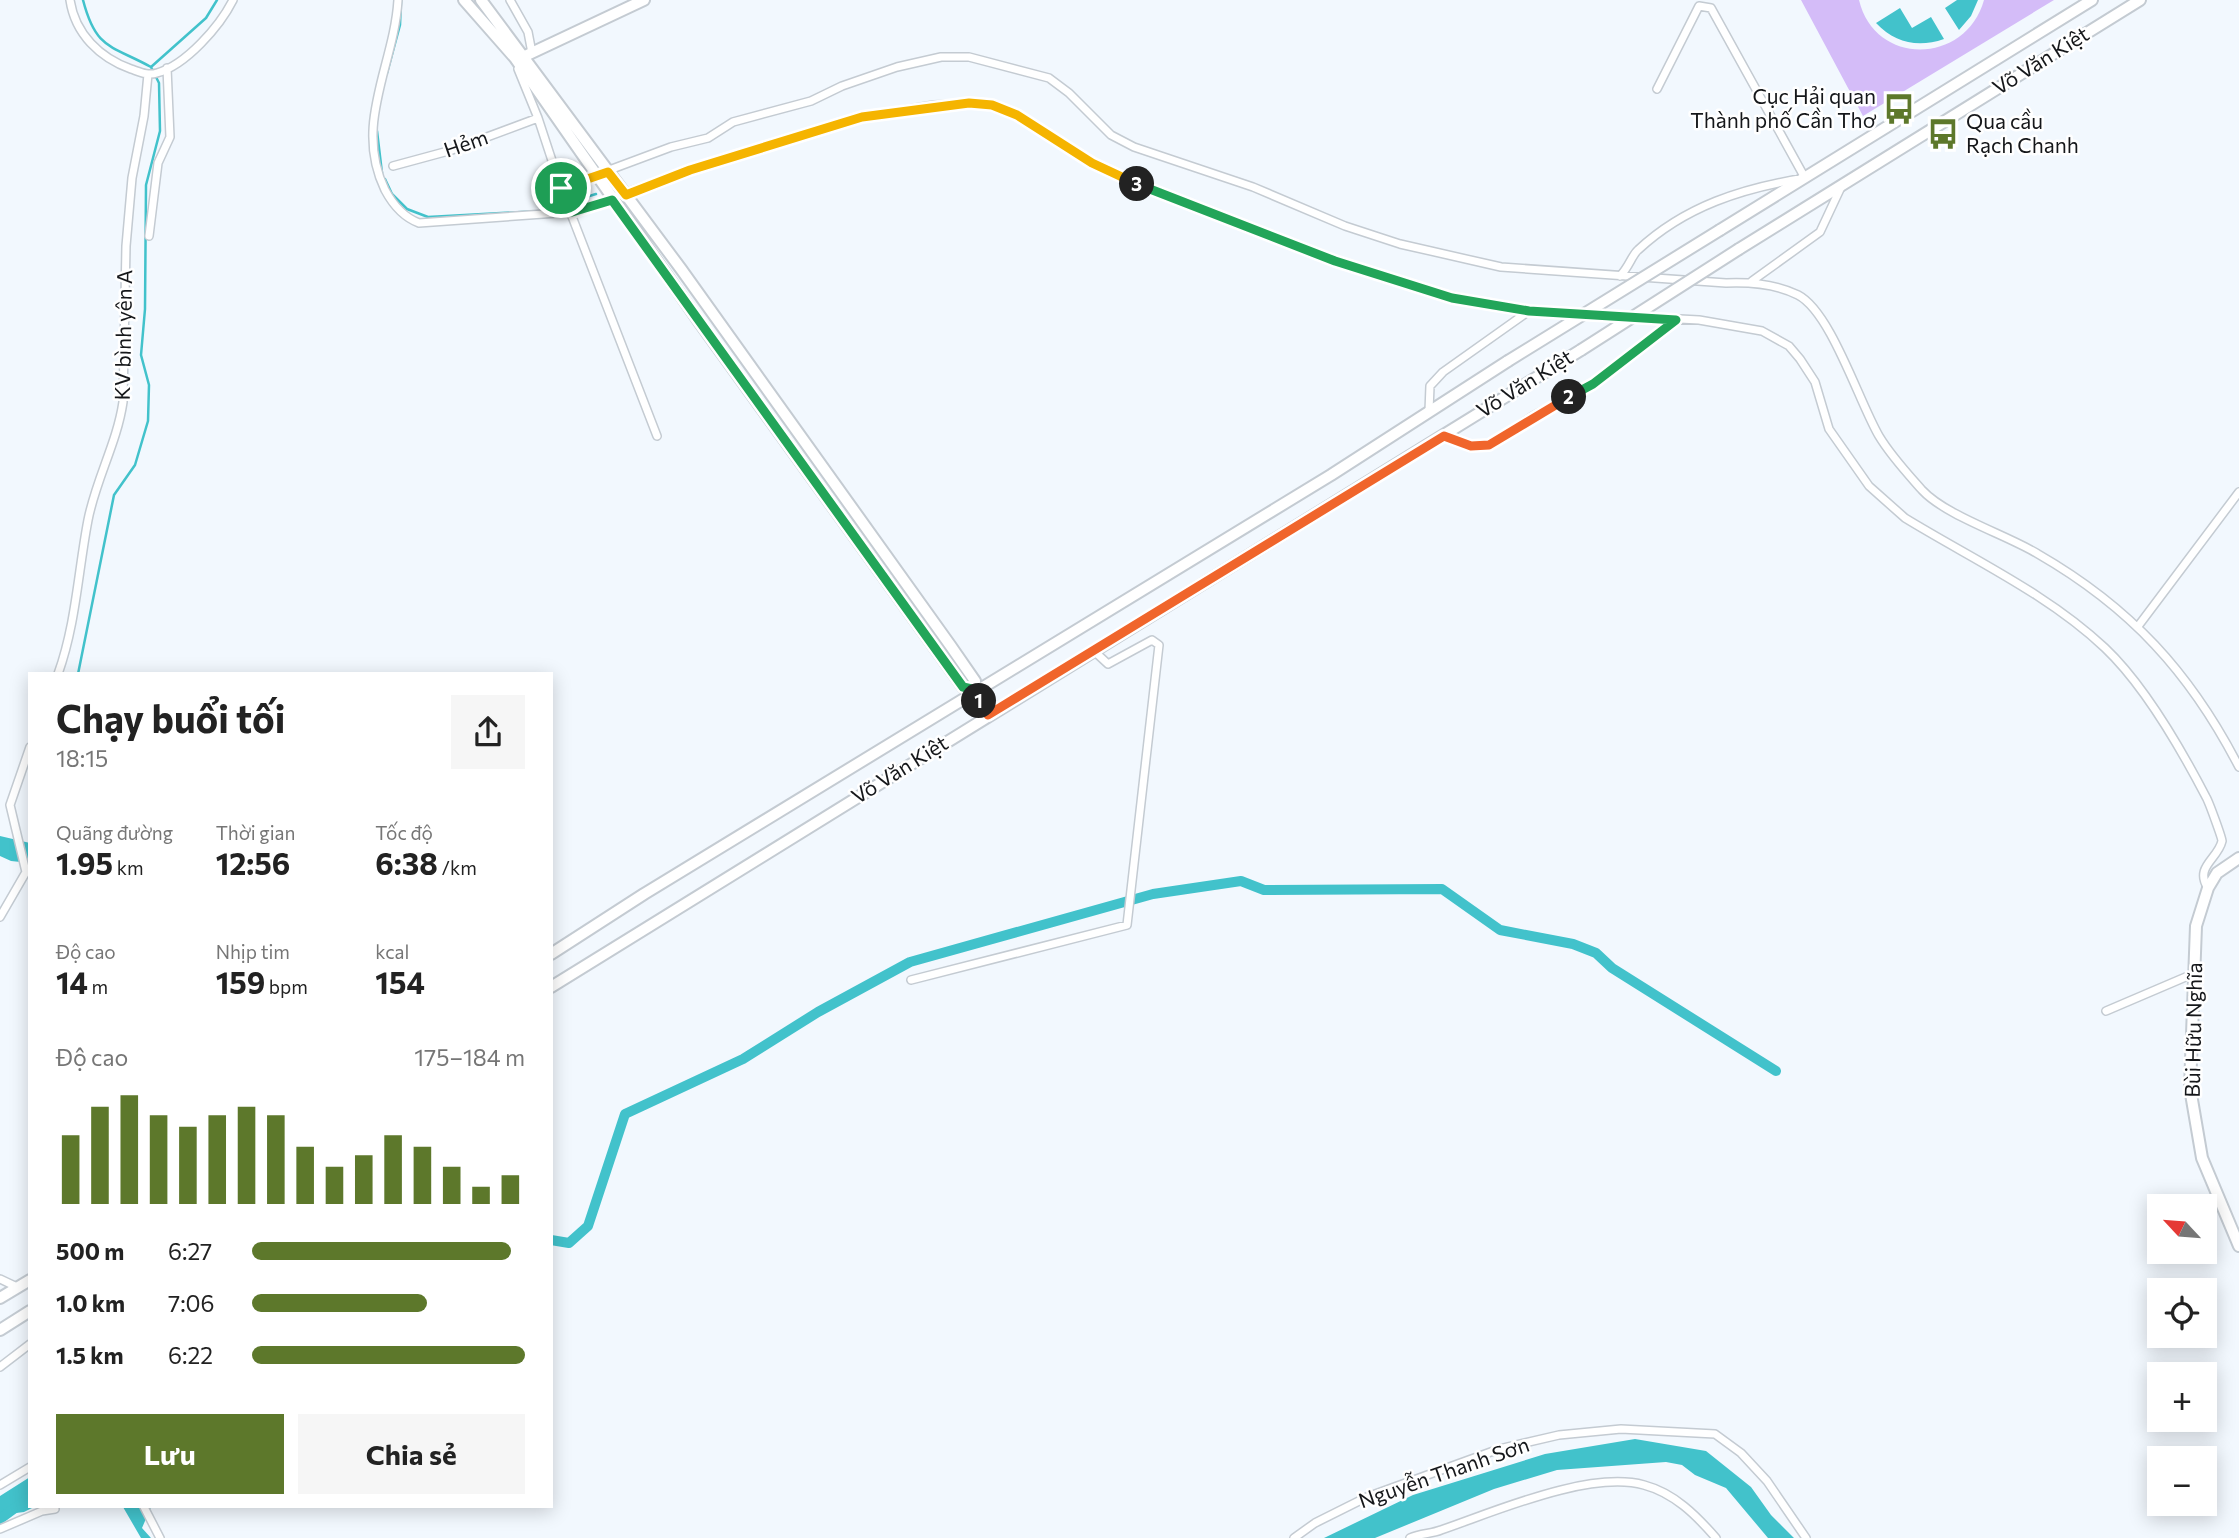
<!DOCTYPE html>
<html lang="vi">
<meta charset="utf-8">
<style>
body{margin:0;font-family:Commissioner,sans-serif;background:#f6f6f6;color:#222;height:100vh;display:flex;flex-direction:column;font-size:26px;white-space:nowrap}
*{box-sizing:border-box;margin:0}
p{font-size:23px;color:#767676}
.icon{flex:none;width:38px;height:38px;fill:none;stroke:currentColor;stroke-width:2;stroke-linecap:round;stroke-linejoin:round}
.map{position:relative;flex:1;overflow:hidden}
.drawer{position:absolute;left:28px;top:672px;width:525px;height:836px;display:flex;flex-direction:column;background:#fff;border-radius:0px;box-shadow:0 4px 18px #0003}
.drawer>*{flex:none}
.needle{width:46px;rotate:296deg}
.controls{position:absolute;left:2147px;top:1194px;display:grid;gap:14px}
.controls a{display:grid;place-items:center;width:70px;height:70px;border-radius:0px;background:#fff;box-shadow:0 4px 18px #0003;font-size:35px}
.pin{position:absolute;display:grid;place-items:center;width:60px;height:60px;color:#fff;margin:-30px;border:4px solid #fff;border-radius:50%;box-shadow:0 2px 7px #0007}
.km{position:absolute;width:35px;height:35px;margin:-18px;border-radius:50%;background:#222;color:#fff;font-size:19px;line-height:35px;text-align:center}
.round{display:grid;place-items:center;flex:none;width:74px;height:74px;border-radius:0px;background:#f6f6f6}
.headline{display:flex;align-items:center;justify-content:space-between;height:119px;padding:0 28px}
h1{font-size:38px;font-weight:700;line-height:52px}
.metrics{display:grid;grid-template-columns:repeat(3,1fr);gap:10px;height:119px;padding:7px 28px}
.metrics div{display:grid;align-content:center}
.metrics b{font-size:30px;font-weight:700}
.metrics small{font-size:19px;font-weight:400}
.metrics p{font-size:19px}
.chart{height:196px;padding:14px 28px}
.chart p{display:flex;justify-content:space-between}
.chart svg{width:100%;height:126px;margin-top:7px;stroke:#5d782b;stroke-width:6}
.button{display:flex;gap:14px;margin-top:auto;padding:14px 28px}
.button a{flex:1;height:80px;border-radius:0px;background:#5d782b;color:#fff;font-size:28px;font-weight:700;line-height:80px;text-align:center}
.button a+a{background:#f6f6f6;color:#222}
ul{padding:0 28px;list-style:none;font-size:23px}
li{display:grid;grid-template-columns:112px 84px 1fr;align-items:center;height:52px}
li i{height:18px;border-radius:9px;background:#5d782b}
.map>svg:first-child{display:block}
</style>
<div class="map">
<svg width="2239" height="1538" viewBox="0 0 2239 1538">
<rect width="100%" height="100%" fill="#f2f8fe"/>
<path fill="#d4bcf8" d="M 1801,0 L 1859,0 C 1875,67 1966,65 1984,0 L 2054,0 L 1863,116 Z"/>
<path fill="#42c2cb" d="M 1957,0 L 1978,0 L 1971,16 L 1959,30 L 1945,8 Z
M 1900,8 L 1912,28 L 1931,17 L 1944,39 C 1918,48 1895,43 1876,23 Z
M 0,836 L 30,843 L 30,863 L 11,861 L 0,856 Z
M 1635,1439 L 1706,1451 L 1751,1487 L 1771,1515 L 1794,1538 L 1768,1538 L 1726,1488 L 1695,1475 L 1682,1465 L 1666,1462 L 1557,1470 L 1494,1489 L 1375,1538 L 1324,1538 L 1413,1495 L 1545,1454 Z
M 30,1477 L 30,1507 L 34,1507 L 24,1512 L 0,1515 L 0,1496 Z
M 123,1507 L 151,1507 L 142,1528 L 151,1538 L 141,1538 Z"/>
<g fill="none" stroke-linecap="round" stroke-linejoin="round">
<path stroke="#42c2cb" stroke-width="2.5" d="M 83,0 C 96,50 111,45 151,67 L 206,18 L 217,0
M 387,73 L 400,25 L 401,1
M 377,131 L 382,173
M 385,179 L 392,194 L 407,209 L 428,217 L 540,211 L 596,194
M 78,674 L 114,495 L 135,465 L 148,421 L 149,385 L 141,355 L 145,309 L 146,185 L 160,131 L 159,83 L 151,67"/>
<path stroke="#42c2cb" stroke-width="10" d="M 551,1240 L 569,1243 L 588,1226 L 625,1114 L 743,1059 L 818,1012 L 910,962 L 1153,894 L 1241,881 L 1264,890 L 1442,889 L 1500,930 L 1573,944 L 1596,953 L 1612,968 L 1776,1071
M 0,1519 L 30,1497"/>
<defs>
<path id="street" d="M 70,0 C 75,34 100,58 131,69 C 140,72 148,76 157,73 C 186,65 220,26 233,0
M 398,0 C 394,66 353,124 385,190 C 393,205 403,217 419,223 L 572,212 L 690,170 L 862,117 L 934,105 L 981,103 L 1017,115 L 1103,169 L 1159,194 L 1335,261 L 1429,292 L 1529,311 L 1699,320 L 1762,331 L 1789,346 L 1800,359 L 1815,382 L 1829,429 L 1869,486 L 1905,518 C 1972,559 2048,594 2105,648 C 2144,685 2181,749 2206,797 C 2209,802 2222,838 2222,841 C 2218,859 2194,867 2208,888
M 510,0 L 528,32 L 532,53
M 518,69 L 538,118 L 561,188 L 671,147 L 708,138 L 733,122 L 811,101 L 842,86 L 897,67 L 941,57 L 969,57 L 1049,78 L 1069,93 L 1111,135 L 1134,147 L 1253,187 L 1345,226 L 1400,244 L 1501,267 L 1726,283 C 1750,282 1776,284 1798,295 C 1831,312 1859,402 1879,436 C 1891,456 1907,473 1922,490 C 1946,516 2007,535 2038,554 C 2130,607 2190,672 2239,767
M 393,166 L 452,150 L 538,118
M 561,188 L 657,436
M 149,236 L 158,163 L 170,137 L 167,68
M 1620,276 C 1629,267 1632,255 1638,250 C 1685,206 1743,188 1805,178 L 1711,8 L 1699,6 L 1657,89
M 1752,281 L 1820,232 L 1842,185
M 1429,411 L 1430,386 L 1443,372 L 1529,311
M 1444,436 L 1471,446 L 1489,445 L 1533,416 L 1593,384 L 1676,321
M 2139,625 L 2239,492
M 58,674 C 76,624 78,572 88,520 C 96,479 117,443 123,402 L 126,246 L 132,178 L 144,116 L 148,74
M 0,917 L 26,872 L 10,805 L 30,747
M 911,980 L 1127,925 L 1159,645 L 1152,640 L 1108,664 L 1094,651
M 2106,1011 L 2195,973
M 0,1279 L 17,1287
M 0,1367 L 30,1344
M 0,1485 L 30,1467
M 144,1507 L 160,1538
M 0,1529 L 42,1511 L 55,1509
M 1294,1538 L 1315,1523 L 1367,1497 L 1499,1449 L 1559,1435 L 1621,1429 L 1715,1434 L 1741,1453 L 1767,1481 L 1806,1538
M 1410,1538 C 1421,1533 1431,1534 1441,1530 C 1494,1512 1589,1470 1644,1485 C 1674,1493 1696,1515 1716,1538"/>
<path id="secondary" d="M 464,0 L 515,58 L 700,323 L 963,687 L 972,689
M 481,0 L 681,269 L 950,645 L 975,681 L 972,689
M 525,56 L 644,0
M 1720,230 L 2092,0
M 1739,249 L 2140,0
M 972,689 L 988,715
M 2239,858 L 2217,873 L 2208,888 L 2196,926 L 2190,1088 L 2202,1158 L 2239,1246
M 551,954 L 644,894 L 1331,475 L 1508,361
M 551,987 L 1581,350
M 0,1298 L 30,1280
M 0,1330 L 30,1311"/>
</defs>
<use href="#street" stroke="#c4cbd2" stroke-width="10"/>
<use href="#secondary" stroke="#c4cbd2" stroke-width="14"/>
<use href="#street" stroke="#fff" stroke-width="7"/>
<use href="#secondary" stroke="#fff" stroke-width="10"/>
<defs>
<path id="secondary-bridge" d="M 1581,350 L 1739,249
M 1508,361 L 1720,230"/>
</defs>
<use href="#secondary-bridge" stroke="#c4cbd2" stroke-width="14" stroke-linecap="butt"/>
<use href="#secondary-bridge" stroke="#fff" stroke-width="10"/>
</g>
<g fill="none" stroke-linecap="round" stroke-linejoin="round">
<defs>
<path id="split-1" d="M 561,188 L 572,212 L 612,200 L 963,687 L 972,689 L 979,701"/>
<path id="split-2" d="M 979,701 L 988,715 L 1444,436 L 1471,446 L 1489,445 L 1569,397"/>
<path id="split-3" d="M 1137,184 L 1335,261 L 1452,298 L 1529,311 L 1676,320 L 1593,384 L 1569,397"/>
<path id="split-4" d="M 561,188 L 608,172 L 626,195 L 690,170 L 862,117 L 969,103 L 992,105 L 1017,115 L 1092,163 L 1137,184"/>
</defs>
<use href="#split-1" stroke="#fff" stroke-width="14"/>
<use href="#split-2" stroke="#fff" stroke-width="14"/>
<use href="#split-3" stroke="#fff" stroke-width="14"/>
<use href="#split-4" stroke="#fff" stroke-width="14"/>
<use href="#split-1" stroke="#22a559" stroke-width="9"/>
<use href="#split-2" stroke="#f0652b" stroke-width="9"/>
<use href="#split-3" stroke="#22a559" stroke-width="9"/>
<use href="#split-4" stroke="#f5b400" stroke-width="9"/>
</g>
<defs>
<symbol id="bus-bare" viewBox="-9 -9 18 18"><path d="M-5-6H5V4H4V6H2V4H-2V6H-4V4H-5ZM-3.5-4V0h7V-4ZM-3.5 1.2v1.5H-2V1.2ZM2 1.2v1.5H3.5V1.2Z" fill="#5d782b" stroke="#fff" stroke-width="2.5" paint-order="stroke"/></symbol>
</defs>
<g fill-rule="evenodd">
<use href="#bus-bare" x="1877" y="87" width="44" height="44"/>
<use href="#bus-bare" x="1921" y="112" width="44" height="44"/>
</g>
<g text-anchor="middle" stroke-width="5" stroke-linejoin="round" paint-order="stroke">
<g font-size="21" fill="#15171a" stroke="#fff">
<text transform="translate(2041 61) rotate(-32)" y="7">Võ Văn Kiệt</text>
<text transform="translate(466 144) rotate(-19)" y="7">Hẻm</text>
<text transform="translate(124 335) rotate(-89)" y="7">KV bình yên A</text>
<text transform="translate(1525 384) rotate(-32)" y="7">Võ Văn Kiệt</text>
<text transform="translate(900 770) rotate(-32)" y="7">Võ Văn Kiệt</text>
<text transform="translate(2194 1030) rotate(-89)" y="7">Bùi Hữu Nghĩa</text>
<text transform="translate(1444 1473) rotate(-19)" y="7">Nguyễn Thanh Sơn</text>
</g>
<g font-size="21" fill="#15171a" stroke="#fff" text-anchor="end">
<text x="1876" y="104">Cục Hải quan<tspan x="1876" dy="24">Thành phố Cần Thơ</tspan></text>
<text x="1966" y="129" text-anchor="start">Qua cầu<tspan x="1966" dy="24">Rạch Chanh</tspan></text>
</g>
</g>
</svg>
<div class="controls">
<a><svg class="needle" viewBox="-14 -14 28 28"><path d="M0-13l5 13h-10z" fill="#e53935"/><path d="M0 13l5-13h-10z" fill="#767676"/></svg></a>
<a><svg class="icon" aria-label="locate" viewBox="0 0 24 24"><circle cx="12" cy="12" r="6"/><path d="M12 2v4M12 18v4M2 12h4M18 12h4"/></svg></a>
<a>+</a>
<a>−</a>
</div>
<div class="pin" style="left:561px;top:188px;background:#1e9e55"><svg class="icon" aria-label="arrive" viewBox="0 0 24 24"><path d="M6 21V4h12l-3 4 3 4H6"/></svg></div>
<b class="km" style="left:979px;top:701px">1</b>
<b class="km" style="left:1569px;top:397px">2</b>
<b class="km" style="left:1137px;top:184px">3</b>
<section class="drawer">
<div class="headline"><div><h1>Chạy buổi tối</h1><p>18:15</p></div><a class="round"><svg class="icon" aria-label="share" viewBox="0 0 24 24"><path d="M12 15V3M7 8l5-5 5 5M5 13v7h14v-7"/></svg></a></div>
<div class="metrics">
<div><p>Quãng đường</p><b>1.95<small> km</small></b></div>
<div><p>Thời gian</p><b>12:56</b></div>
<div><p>Tốc độ</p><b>6:38<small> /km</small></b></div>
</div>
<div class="metrics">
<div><p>Độ cao</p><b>14<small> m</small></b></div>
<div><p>Nhịp tim</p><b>159<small> bpm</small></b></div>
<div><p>kcal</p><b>154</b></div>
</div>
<div class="chart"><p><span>Độ cao</span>175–184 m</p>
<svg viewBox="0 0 160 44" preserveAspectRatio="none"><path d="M5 44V20M15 44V10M25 44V6M35 44V13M45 44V17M55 44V13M65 44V10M75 44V13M85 44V24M95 44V31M105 44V27M115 44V20M125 44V24M135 44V31M145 44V38M155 44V34"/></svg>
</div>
<ul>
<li><b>500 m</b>6:27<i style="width:95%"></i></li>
<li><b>1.0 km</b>7:06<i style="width:64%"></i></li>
<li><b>1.5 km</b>6:22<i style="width:100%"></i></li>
</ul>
<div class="button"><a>Lưu</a><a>Chia sẻ</a></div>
</section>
</div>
